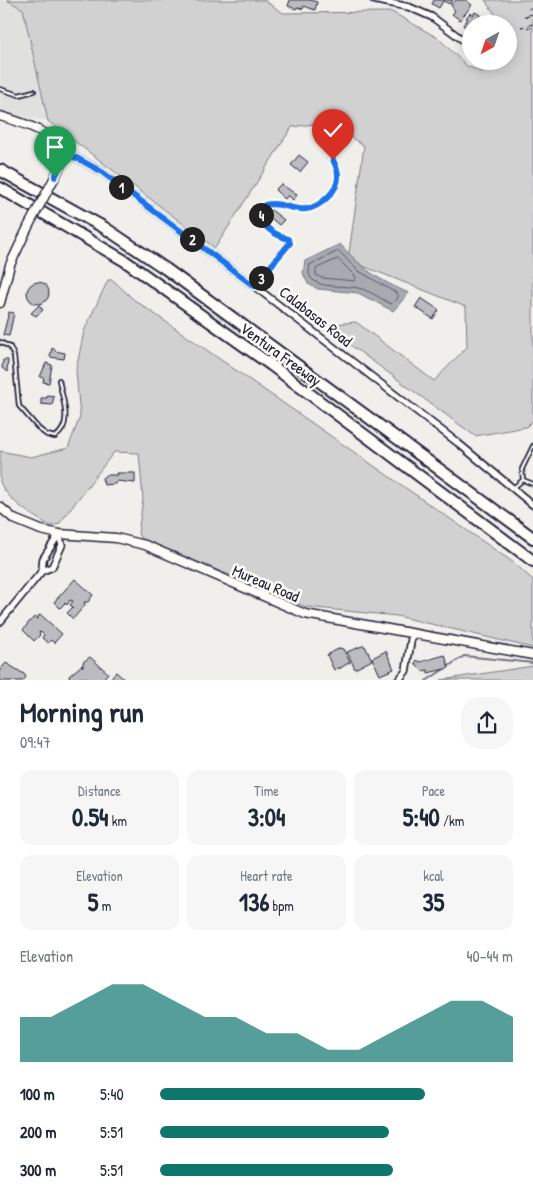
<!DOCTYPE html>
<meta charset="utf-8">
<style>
body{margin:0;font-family:"Patrick Hand",sans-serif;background:#f6f6f7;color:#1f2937;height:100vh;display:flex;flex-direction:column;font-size:19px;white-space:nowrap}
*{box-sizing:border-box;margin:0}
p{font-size:16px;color:#747a83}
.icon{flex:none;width:28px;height:28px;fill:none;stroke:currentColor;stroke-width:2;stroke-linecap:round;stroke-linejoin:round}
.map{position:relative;height:680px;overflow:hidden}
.side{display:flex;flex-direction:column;background:#fff;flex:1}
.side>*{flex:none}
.needle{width:32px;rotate:220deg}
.buttons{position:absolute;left:462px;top:15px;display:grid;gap:10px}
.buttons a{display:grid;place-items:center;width:55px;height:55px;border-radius:50%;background:#fff;box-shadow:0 2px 12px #0003;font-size:25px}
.pin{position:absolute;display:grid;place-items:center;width:42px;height:42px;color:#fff;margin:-51px -21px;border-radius:50% 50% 50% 0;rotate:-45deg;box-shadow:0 0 5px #0007}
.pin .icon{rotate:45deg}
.km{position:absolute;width:25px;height:25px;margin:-12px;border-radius:50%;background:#222;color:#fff;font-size:14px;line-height:25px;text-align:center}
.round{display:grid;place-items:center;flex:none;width:52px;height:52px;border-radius:20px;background:#f6f6f7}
.overview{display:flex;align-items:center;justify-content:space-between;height:85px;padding:0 20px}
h1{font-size:28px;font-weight:800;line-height:38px}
.stats{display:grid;grid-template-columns:repeat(3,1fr);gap:8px;height:85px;padding:5px 20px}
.stats div{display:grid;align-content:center;border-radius:12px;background:#f6f6f7;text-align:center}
.stats b{font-size:25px;font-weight:800}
.stats small{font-size:14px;font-weight:400}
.stats p{font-size:14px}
.chart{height:140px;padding:10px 20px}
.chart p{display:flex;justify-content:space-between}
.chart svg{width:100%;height:90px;margin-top:5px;fill:#0f766e;opacity:.7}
ul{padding:0 20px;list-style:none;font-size:16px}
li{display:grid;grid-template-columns:80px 60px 1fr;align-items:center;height:38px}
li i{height:12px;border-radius:6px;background:#0f766e}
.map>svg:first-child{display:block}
</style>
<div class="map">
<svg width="533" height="681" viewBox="0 0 533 681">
<rect width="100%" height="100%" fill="#f0efec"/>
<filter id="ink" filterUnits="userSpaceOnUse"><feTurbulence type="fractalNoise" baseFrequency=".02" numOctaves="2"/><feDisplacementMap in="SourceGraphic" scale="10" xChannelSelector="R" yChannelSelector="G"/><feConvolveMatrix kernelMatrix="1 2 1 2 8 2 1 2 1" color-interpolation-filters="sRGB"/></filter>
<g filter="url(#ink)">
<path fill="#e0e0df" d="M 0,0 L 7,0 L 23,9 L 48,121 L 0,113 Z"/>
<path fill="#d2d1d1" stroke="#7a7a86" d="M 7,0 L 264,0 L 283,13 L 392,12 L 438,38 L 467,66 L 483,73 L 491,61 L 509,61 L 509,24 L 502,24 L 485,0 L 533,0 L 533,420 L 526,427 L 475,436 L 323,325 L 356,322 L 434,381 L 467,347 L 466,307 L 348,260 L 364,146 L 328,122 L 292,127 L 215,248 L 48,121 L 23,9 Z
M 108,280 L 113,280 L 133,299 L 514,563 L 533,580 L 533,648 L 397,616 L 306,607 L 141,538 L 138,534 L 143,499 L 139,453 L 114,452 L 59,524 L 51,526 C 34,517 8,501 0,482 C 0,474 0,460 0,451 L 31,457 L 68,448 L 80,417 L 76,370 L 84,331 Z
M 533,666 L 533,680 L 441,680 Z"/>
<path fill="#a9a9b0" stroke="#737381" d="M 340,244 C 363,269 378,280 409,293 L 393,311 L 358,293 L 318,289 L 308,284 L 303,273 L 305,261 Z"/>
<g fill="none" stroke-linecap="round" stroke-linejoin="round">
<path stroke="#58586a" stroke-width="1" d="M 339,251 L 357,270 L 398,294 L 398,298 L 391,304 C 381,299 369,290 358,288 C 343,284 302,292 310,265 Z
M 338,259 L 356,277 L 355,281 L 322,278 L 316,275 L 316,269 Z"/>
<path stroke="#737381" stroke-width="2" d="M 426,681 L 464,656 L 533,663"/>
</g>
<path fill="#bcbcc0" stroke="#22223b" d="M 290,0 L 310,0 L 317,2 L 315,10 L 304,6 L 303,9 L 297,7 L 296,9 L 288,6 Z
M 434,0 L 453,0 L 450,4 L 443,1 L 439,8 L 432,4 Z
M 456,0 L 466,0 L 472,5 L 460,20 L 452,14 L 455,11 L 451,5 Z
M 475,12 L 480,15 L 479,18 L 481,20 L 483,17 L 488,22 L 486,24 L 471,24 L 468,29 L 463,25 L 468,19 L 466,18 L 470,13 L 473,15 Z
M 299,155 L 308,162 L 300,172 L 291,165 Z
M 281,184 L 297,195 L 293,200 L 288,195 L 285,199 L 275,190 Z
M 270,209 L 284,220 L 279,225 L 266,214 Z
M27 293a11 11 0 1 1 22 0a11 11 0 1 1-22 0Z
M 421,298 L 439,310 L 433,319 L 415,307 Z
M 39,305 L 43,310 L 36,316 L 31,313 Z
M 9,312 L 14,313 L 9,336 L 3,335 Z
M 52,348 L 55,349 L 55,351 L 65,353 L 64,359 L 50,357 Z
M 3,360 L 8,360 L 7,372 L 2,368 Z
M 46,363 L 52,365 L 49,383 L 43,382 L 44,378 L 40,377 Z
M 47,395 L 54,396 L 52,405 L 41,404 L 41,398 L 47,398 Z
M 116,473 L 135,473 L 135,483 L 117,481 L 115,484 L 104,485 L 102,478 L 106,475 L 117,475 Z
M 75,579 L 93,595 L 88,602 L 84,602 L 85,605 L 73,619 L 67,613 L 73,607 L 70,605 L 73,601 L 70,600 L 67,605 L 65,603 L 60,608 L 54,602 Z
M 41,615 L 62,634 L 54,643 L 51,640 L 48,643 L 42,638 L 44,635 L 42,633 L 39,632 L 40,635 L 34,641 L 23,630 L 30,621 L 35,617 L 38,619 L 38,616 Z
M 362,646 L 365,646 L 372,660 L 355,669 L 347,652 Z
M 340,648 L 343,649 L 350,662 L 339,669 L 339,667 L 334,670 L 327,655 Z
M 386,651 L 394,669 L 380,675 L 372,658 Z
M 445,655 L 449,668 L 428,673 L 428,670 L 422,671 L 415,664 L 417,660 L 420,662 Z
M 90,657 L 108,673 L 103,679 L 87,681 L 86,677 L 83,679 L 81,677 L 78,681 L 70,680 L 69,676 L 82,665 L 83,667 L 83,662 Z
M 6,663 L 24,674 L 26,677 L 23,681 L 0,681 L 0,670 Z
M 116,672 L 126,681 L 106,681 L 111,678 Z"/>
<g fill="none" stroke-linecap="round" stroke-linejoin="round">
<defs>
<path id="lane" d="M 0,89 L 19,95 L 34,91
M 255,285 L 289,243 L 288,239 C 271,233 255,224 265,205 C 280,201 292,211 306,209 C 321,207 339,190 338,175 C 338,170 335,164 333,160
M 0,342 L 10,347 L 14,356 L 19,406 L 39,429 L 47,435 L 55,437 C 74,425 62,398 59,380
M 523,480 L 522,469 L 533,446
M 513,488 L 523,480 L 533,484"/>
<path id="street" d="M 374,0 L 409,7 L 432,17 L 471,46
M 65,156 L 77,158 L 102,172 L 254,286 L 458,443 L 533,505
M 42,571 L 43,559 L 59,534
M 0,622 L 42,571 L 52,567 L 62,545 L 59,534
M 398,681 L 406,671 L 412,634"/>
<path id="secondary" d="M 0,116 C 24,123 55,132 65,156 L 55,177
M 0,303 L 10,265 L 29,225
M 0,507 L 14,519 L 41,530 L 59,534 L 116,538 L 145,545 L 305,614 L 533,655"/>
<path id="highway" d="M 0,170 L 105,228 L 166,269 L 533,538
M 0,188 L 125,261 L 271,365 L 533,561"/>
</defs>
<use href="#lane" stroke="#22223b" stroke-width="6"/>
<use href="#street" stroke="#22223b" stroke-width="9"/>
<use href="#secondary" stroke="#22223b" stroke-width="11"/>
<use href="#highway" stroke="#22223b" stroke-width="14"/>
<path stroke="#22223b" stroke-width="1" stroke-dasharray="5 4" stroke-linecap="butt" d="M 533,7 L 528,9 L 533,10
M 533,14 L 524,16 L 533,17
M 533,24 L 521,27 L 533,28"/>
<use href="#lane" stroke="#fdfcf7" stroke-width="2.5"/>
<use href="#street" stroke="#fdfcf7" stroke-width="5.5"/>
<use href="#secondary" stroke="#fdfcf7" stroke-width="8"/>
<use href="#highway" stroke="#fdfcf7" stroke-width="10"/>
<defs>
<path id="secondary-bridge" d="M 29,225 L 55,177"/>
</defs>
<use href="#secondary-bridge" stroke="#22223b" stroke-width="11" stroke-linecap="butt"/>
<use href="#secondary-bridge" stroke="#fdfcf7" stroke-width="8"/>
</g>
</g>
<g fill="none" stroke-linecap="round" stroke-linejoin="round" filter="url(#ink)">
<defs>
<path id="route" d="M 55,177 L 65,156 L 77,158 L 102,172 L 254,286 L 290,243 L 288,239 C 271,233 255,224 265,205 C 280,201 292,211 306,209 C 321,207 339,190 338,175 C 338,170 335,164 333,160"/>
</defs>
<use href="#route" stroke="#fff" stroke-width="10"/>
<use href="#route" stroke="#1a73e8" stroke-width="6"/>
</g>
<g text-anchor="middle" stroke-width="5" stroke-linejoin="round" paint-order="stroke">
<g font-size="16" fill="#22223b" stroke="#fdfcf7">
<text transform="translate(316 316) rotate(38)" y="6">Calabasas Road</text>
<text transform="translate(281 354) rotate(36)" y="6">Ventura Freeway</text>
<text transform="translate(266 583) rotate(23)" y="6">Mureau Road</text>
</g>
</g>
</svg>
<div class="buttons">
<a><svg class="needle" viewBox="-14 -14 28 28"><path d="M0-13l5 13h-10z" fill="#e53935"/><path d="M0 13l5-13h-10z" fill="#747a83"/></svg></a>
</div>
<div class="pin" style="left:55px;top:177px;background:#1e9e55"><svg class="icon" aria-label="arrive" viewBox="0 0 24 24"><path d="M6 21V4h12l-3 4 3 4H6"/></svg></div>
<div class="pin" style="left:333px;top:160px;background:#d93025"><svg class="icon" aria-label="check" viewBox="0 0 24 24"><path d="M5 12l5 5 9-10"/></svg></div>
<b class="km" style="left:121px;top:187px">1</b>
<b class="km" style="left:192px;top:239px">2</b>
<b class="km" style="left:261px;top:278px">3</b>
<b class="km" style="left:261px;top:215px">4</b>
</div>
<section class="side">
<div class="overview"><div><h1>Morning run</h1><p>09:47</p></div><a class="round"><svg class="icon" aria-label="share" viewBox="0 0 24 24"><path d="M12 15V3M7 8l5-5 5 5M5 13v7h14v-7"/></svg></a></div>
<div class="stats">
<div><p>Distance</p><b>0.54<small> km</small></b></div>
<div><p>Time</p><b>3:04</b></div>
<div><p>Pace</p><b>5:40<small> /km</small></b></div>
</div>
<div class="stats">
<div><p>Elevation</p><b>5<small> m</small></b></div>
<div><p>Heart rate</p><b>136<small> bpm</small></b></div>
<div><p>kcal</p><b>35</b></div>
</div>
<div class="chart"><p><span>Elevation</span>40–44 m</p>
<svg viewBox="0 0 160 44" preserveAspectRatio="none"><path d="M0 44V22L10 22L20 14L30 6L40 6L50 14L60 22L70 22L80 30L90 30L100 38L110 38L120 30L130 22L140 14L150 14L160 22V44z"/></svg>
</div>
<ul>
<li><b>100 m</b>5:40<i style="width:75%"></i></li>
<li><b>200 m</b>5:51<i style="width:65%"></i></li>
<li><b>300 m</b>5:51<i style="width:66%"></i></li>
</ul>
</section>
